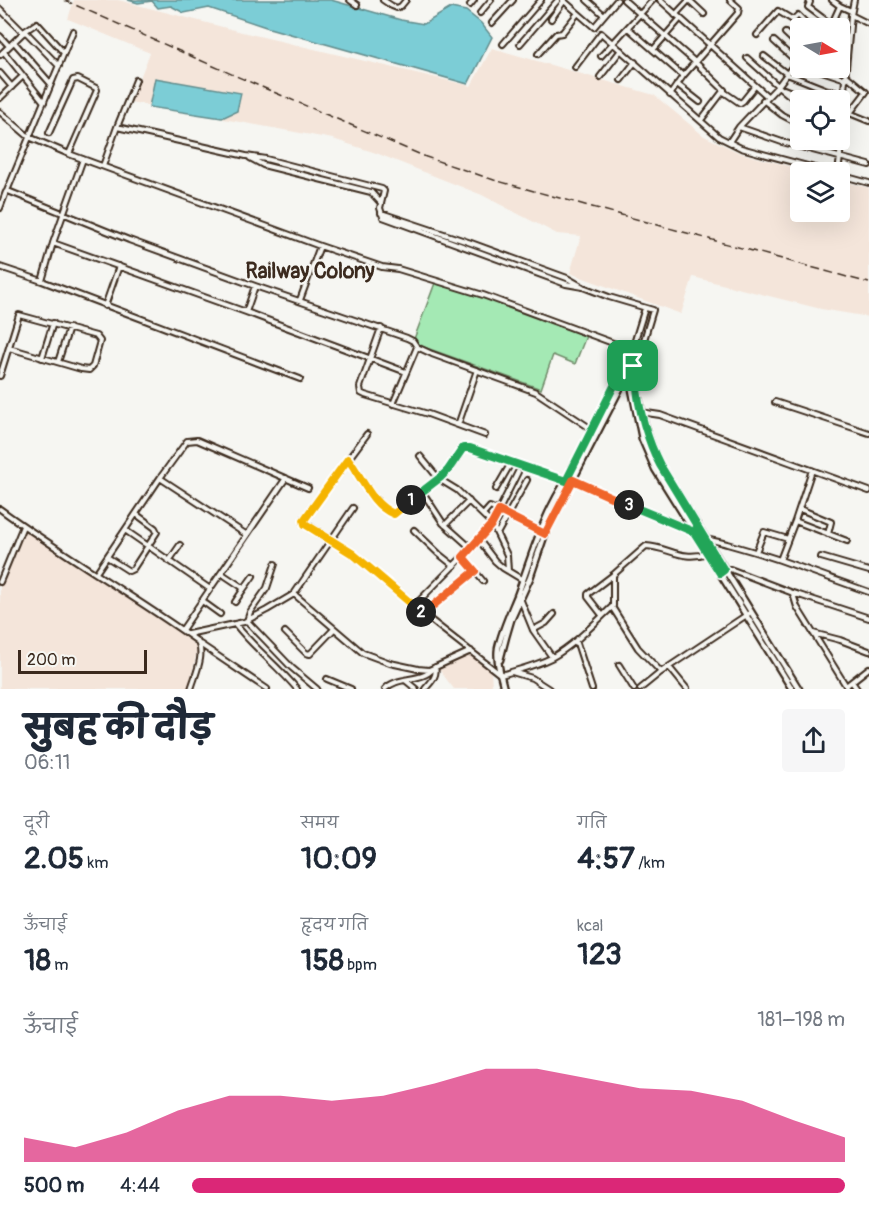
<!DOCTYPE html>
<html lang="hi">
<meta charset="utf-8">
<style>
body{margin:0;font-family:Pangolin,"Playpen Sans Deva",sans-serif;background:#f6f6f7;color:#1f2937;height:100vh;display:flex;flex-direction:column;font-size:22px;white-space:nowrap}
*{box-sizing:border-box;margin:0}
p{font-size:20px;color:#747a83}
.icon{flex:none;width:33px;height:33px;fill:none;stroke:currentColor;stroke-width:2;stroke-linecap:round;stroke-linejoin:round}
.map{position:relative;height:689px;overflow:hidden}
.panel{display:flex;flex-direction:column;background:#fff;flex:1}
.panel>*{flex:none}
.needle{width:39px;rotate:100deg}
.tools{position:absolute;left:790px;top:18px;display:grid;gap:12px}
.tools a{display:grid;place-items:center;width:60px;height:60px;border-radius:6px;background:#fff;box-shadow:0 6px 24px #0002;font-size:30px}
.scale{position:absolute;left:18px;bottom:15px;width:129px;box-sizing:border-box;padding-left:6px;border:3px solid #3b2a1e;border-top:0;font-size:16px;line-height:21px;white-space:nowrap;color:#3b2a1e;-webkit-text-stroke:4px #f6f6f2;paint-order:stroke}
.pin{position:absolute;display:grid;place-items:center;width:51px;height:51px;color:#fff;margin:-26px;border-radius:12px;box-shadow:0 3px 9px #0006}
.km{position:absolute;width:30px;height:30px;margin:-15px;border-radius:50%;background:#222;color:#fff;font-size:16px;line-height:30px;text-align:center}
.round{display:grid;place-items:center;flex:none;width:63px;height:63px;border-radius:6px;background:#f6f6f7}
.headline{display:flex;align-items:center;justify-content:space-between;height:102px;padding:0 24px}
h1{font-size:33px;font-weight:800;line-height:45px}
.figures{display:grid;grid-template-columns:repeat(3,1fr);gap:9px;height:102px;padding:6px 24px}
.figures div{display:grid;align-content:center}
.figures b{font-size:30px;font-weight:800}
.figures small{font-size:16px;font-weight:400}
.figures p{font-size:16px}
.chart{height:168px;padding:12px 24px}
.chart p{display:flex;justify-content:space-between}
.chart svg{width:100%;height:108px;margin-top:6px;fill:#db2777;opacity:.7}
ul{padding:0 24px;list-style:none;font-size:20px}
li{display:grid;grid-template-columns:96px 72px 1fr;align-items:center;height:45px}
li i{height:15px;border-radius:8px;background:#db2777}
.map>svg:first-child{display:block}
</style>
<div class="map">
<svg width="869" height="689" viewBox="0 0 869 689">
<rect width="100%" height="100%" fill="#f6f6f2"/>
<filter id="ink" filterUnits="userSpaceOnUse"><feTurbulence type="fractalNoise" baseFrequency=".0167" numOctaves="2"/><feDisplacementMap in="SourceGraphic" scale="12" xChannelSelector="R" yChannelSelector="G"/><feConvolveMatrix kernelMatrix="1 2 1 2 8 2 1 2 1" color-interpolation-filters="sRGB"/></filter>
<g filter="url(#ink)">
<path fill="#f4e5da" d="M 74,0 L 118,0 L 242,32 L 471,86 L 492,48 L 654,95 L 704,136 L 740,153 L 812,172 L 801,172 L 801,212 L 840,212 L 840,180 L 869,188 L 869,317 L 821,309 L 693,277 L 681,314 L 570,273 L 581,236 L 557,234 L 482,195 L 376,153 L 333,139 L 130,102 L 150,53 L 68,19 Z
M 24,527 L 182,633 L 198,648 L 188,689 L 0,689 L 0,583 Z
M 471,651 L 491,667 L 492,689 L 454,689 L 437,667 Z"/>
<path fill="#a4e9b4" stroke="#708a69" stroke-width="1.5" d="M 435,283 L 488,299 L 586,336 L 575,364 L 553,355 L 541,389 L 421,346 L 414,339 Z"/>
<path fill="#7ccdd6" stroke="#628c8c" stroke-width="1.5" d="M 128,0 L 331,0 L 401,20 L 424,24 L 451,8 L 466,11 L 481,23 L 492,37 L 468,84 L 269,28 L 209,8 L 184,13 L 171,6 L 158,8 L 152,1 L 138,3 Z
M 155,78 L 241,93 L 237,111 L 222,118 L 149,107 Z"/>
<g fill="none" stroke-linecap="round" stroke-linejoin="round">
<defs>
<path id="minor" d="M 350,0 L 357,5
M 383,0 L 392,6 L 397,8 L 401,6 L 406,0
M 563,0 L 594,27 L 617,0
M 587,0 L 604,15
M 624,0 L 695,62 L 724,90 L 701,120
M 660,0 L 767,96
M 689,0 L 704,14
M 809,0 L 810,2 L 808,7 L 832,25
M 832,0 L 840,6 L 851,11
M 470,5 L 474,0
M 0,9 L 24,33
M 480,13 L 491,0
M 675,15 L 689,0
M 851,15 L 869,24
M 551,19 L 564,1
M 492,23 L 513,0
M 628,28 L 683,76
M 830,28 L 840,6
M 25,31 L 59,66
M 785,33 L 801,48
M 757,35 L 778,11 L 793,20 L 798,15 L 811,28
M 0,36 L 9,46
M 774,41 L 796,61
M 14,42 L 51,84
M 503,44 L 541,0
M 520,44 L 558,0
M 653,50 L 680,19
M 4,52 L 44,102
M 538,54 L 556,34 L 562,33 L 578,13
M 840,54 L 847,57
M 0,55 L 25,31 L 37,23 L 64,53
M 601,56 L 653,0
M 764,56 L 787,74 L 825,89 L 844,94
M 747,58 L 778,86 L 801,105
M 575,67 L 601,33 L 719,137 L 741,148 L 830,172
M 813,68 L 846,79
M 0,73 L 12,87
M 847,76 L 866,92 L 850,113
M 600,77 L 621,50
M 621,80 L 635,62
M 677,84 L 700,102
M 784,89 L 811,100
M 724,92 L 740,103 L 743,101 L 755,86
M 670,95 L 683,76 L 738,13 L 739,8 L 730,0
M 0,98 L 23,76
M 763,100 L 782,115 L 801,125
M 842,110 L 869,121
M 0,112 L 29,137 L 69,154 L 320,246 L 382,267 L 398,269 L 483,295 L 632,350
M 117,127 L 246,156 L 266,159 L 382,189 L 384,191 L 380,208 L 383,217 L 566,284 L 583,287
M 739,127 L 782,142 L 869,165
M 49,133 L 73,80 L 78,79 L 96,88 L 97,90 L 69,154
M 834,140 L 841,142
M 729,142 L 739,127 L 778,86 L 801,55
M 250,158 L 263,165 L 371,192 L 380,202
M 83,159 L 53,243 L 42,281 L 300,379
M 103,166 L 117,127 L 136,80
M 838,172 L 840,157 L 841,125 L 847,57 L 851,15 L 854,0
M 840,175 L 869,183
M 7,191 L 73,31
M 0,208 L 6,192 L 8,191 L 129,240 L 255,286 L 407,338 L 413,341 L 417,347 L 432,354 L 536,392 L 593,430
M 381,213 L 471,243 L 567,278 L 583,287 L 609,297 L 653,310 L 638,360 L 637,368
M 53,243 L 246,312 L 406,372
M 0,267 L 42,281
M 300,300 L 320,246
M 105,306 L 119,266
M 246,312 L 255,286
M 381,328 L 360,387 L 361,393 L 365,395 L 428,414 L 485,435
M 42,358 L 53,323
M 58,362 L 69,328
M 626,366 L 632,350 L 645,308
M 0,376 L 19,315 L 96,336 L 100,341 L 93,366 L 89,370 L 81,369 L 9,348
M 775,402 L 869,433
M 393,404 L 417,347
M 640,412 L 660,415 L 869,491
M 458,425 L 477,370
M 367,434 L 304,519 L 304,522 L 353,554 L 423,614 L 501,675 C 517,670 535,666 551,658 C 574,645 594,624 613,606 L 613,575
M 420,456 L 439,479 L 457,490 L 492,524 L 507,555 L 508,571
M 348,459 C 362,477 372,504 394,514 L 419,493 L 441,477 L 448,470 L 463,448 L 470,448 L 566,481
M 812,470 L 795,521 L 780,560 L 869,592
M 160,478 L 247,535
M 572,480 L 641,510 L 702,534
M 496,489 L 511,463
M 422,491 L 443,523 L 471,548
M 0,509 C 64,556 133,595 197,641 C 206,654 195,675 191,689
M 800,509 L 831,522 L 828,534
M 483,515 L 490,507 L 545,534
M 795,521 L 847,541
M 445,525 L 469,501
M 125,530 L 210,589
M 414,530 L 439,554 L 454,566
M 497,534 L 527,480
M 698,539 C 708,538 718,542 727,544 C 745,549 762,554 780,560
M 479,540 L 495,561 L 503,568 L 523,580
M 756,552 L 764,532 L 788,539
M 107,557 L 129,571 L 133,569 L 157,532 L 155,528 L 136,514
M 463,557 L 483,581
M 821,557 L 869,571
M 169,561 L 180,545
M 275,564 L 267,588 L 250,612 L 247,621 L 292,668 L 317,689
M 96,573 L 160,478 L 187,441 L 197,440 L 308,488
M 221,573 L 242,587 L 243,590 L 235,602
M 720,573 L 727,569 L 730,569 L 793,593 L 869,618
M 0,582 L 23,526
M 243,590 L 253,576
M 294,594 L 363,653 L 390,663 L 418,669 L 429,670 L 471,651
M 793,594 L 797,607 L 848,689
M 520,598 L 533,630 L 552,657
M 202,601 L 220,614
M 414,606 L 479,540 L 492,524 L 518,472
M 612,607 L 638,648 L 661,672
M 423,614 L 475,571
M 602,615 L 588,597 L 588,594 L 613,575 L 646,546 C 668,547 683,562 707,553
M 236,625 C 254,648 278,666 297,689
M 182,630 L 286,478
M 533,630 L 546,623 L 554,614
M 285,632 L 306,653 L 310,654 L 334,629
M 813,633 L 840,640 L 869,651
M 188,634 L 244,622 L 267,610 L 294,594 L 353,508
M 576,640 L 592,689
M 200,644 L 267,689
M 619,665 L 634,689
M 669,667 L 687,689
M 512,672 L 532,678 L 549,689
M 327,679 L 351,689
M 405,680 L 416,689
M 852,682 L 857,689
M 846,686 L 869,668
M 385,689 C 397,676 422,682 433,669
M 425,689 C 430,683 438,676 435,667
M 640,689 L 661,672 L 751,612"/>
<path id="tertiary" d="M 629,365 L 635,366 L 637,369 L 637,380 L 631,385 L 623,383 C 619,377 622,372 625,366 Z
M 636,382 C 641,411 647,439 660,465 L 799,689
M 631,385 L 642,439 L 655,469 L 792,689
M 500,660 L 506,637 L 511,620 L 530,578 L 545,534 L 623,383
M 504,689 C 501,676 496,661 498,648 C 502,630 510,613 517,596 C 532,556 543,514 568,478 L 621,374"/>
</defs>
<use href="#minor" stroke="#3b2a1e" stroke-width="8"/>
<use href="#tertiary" stroke="#3b2a1e" stroke-width="9"/>
<use href="#minor" stroke="#f6f6f2" stroke-width="4"/>
<use href="#tertiary" stroke="#f6f6f2" stroke-width="4.5"/>
<path stroke="#3b2a1e" stroke-width="1.5" stroke-dasharray="9 4.5" stroke-linecap="butt" d="M 64,0 L 236,76 L 426,157 L 494,180 L 869,283"/>
</g>
</g>
<g fill="none" stroke-linecap="round" stroke-linejoin="round" filter="url(#ink)">
<defs>
<path id="split-1" d="M 411,500 L 441,477 L 448,470 L 463,448 L 470,448 L 566,481 L 616,382 L 626,366 L 633,366"/>
<path id="split-2" d="M 411,500 L 394,514 C 371,505 362,477 348,459 L 304,520 L 305,524 L 353,554 L 421,612"/>
<path id="split-3" d="M 421,612 L 423,614 L 475,571 L 463,557 L 492,524 L 499,511 L 545,534 L 573,480 L 629,505"/>
<path id="split-4" d="M 629,505 L 694,532 L 720,573 L 724,570 L 660,465 C 649,444 637,407 637,383 C 637,379 637,374 637,369 L 637,367 L 633,366"/>
</defs>
<use href="#split-1" stroke="#fff" stroke-width="12"/>
<use href="#split-2" stroke="#fff" stroke-width="12"/>
<use href="#split-3" stroke="#fff" stroke-width="12"/>
<use href="#split-4" stroke="#fff" stroke-width="12"/>
<use href="#split-1" stroke="#22a559" stroke-width="8"/>
<use href="#split-2" stroke="#f5b400" stroke-width="8"/>
<use href="#split-3" stroke="#f0652b" stroke-width="8"/>
<use href="#split-4" stroke="#22a559" stroke-width="8"/>
</g>
<g text-anchor="middle" stroke-width="4.5" stroke-linejoin="round" paint-order="stroke">
<g font-size="21" font-weight="bold" fill="#3b2a1e" stroke="#f6f6f2">
<text x="310" y="278">Railway Colony</text>
</g>
</g>
</svg>
<div class="tools">
<a><svg class="needle" viewBox="-14 -14 28 28"><path d="M0-13l5 13h-10z" fill="#e53935"/><path d="M0 13l5-13h-10z" fill="#747a83"/></svg></a>
<a><svg class="icon" aria-label="locate" viewBox="0 0 24 24"><circle cx="12" cy="12" r="6"/><path d="M12 2v4M12 18v4M2 12h4M18 12h4"/></svg></a>
<a><svg class="icon" aria-label="layers" viewBox="0 0 24 24"><path d="M12 4l9 5-9 5-9-5zM3 14l9 5 9-5"/></svg></a>
</div>
<div class="scale">200 m</div>
<div class="pin" style="left:633px;top:366px;background:#1e9e55"><svg class="icon" aria-label="arrive" viewBox="0 0 24 24"><path d="M6 21V4h12l-3 4 3 4H6"/></svg></div>
<b class="km" style="left:411px;top:500px">1</b>
<b class="km" style="left:421px;top:612px">2</b>
<b class="km" style="left:629px;top:505px">3</b>
</div>
<section class="panel">
<div class="headline"><div><h1>सुबह की दौड़</h1><p>06:11</p></div><a class="round"><svg class="icon" aria-label="share" viewBox="0 0 24 24"><path d="M12 15V3M7 8l5-5 5 5M5 13v7h14v-7"/></svg></a></div>
<div class="figures">
<div><p>दूरी</p><b>2.05<small> km</small></b></div>
<div><p>समय</p><b>10:09</b></div>
<div><p>गति</p><b>4:57<small> /km</small></b></div>
</div>
<div class="figures">
<div><p>ऊँचाई</p><b>18<small> m</small></b></div>
<div><p>हृदय गति</p><b>158<small> bpm</small></b></div>
<div><p>kcal</p><b>123</b></div>
</div>
<div class="chart"><p><span>ऊँचाई</span>181–198 m</p>
<svg viewBox="0 0 160 44" preserveAspectRatio="none"><path d="M0 44V34L10 38L20 32L30 23L40 17L50 17L60 19L70 17L80 12L90 6L100 6L110 10L120 14L130 15L140 19L150 27L160 34V44z"/></svg>
</div>
<ul>
<li><b>500 m</b>4:44<i style="width:100%"></i></li>
</ul>
</section>
